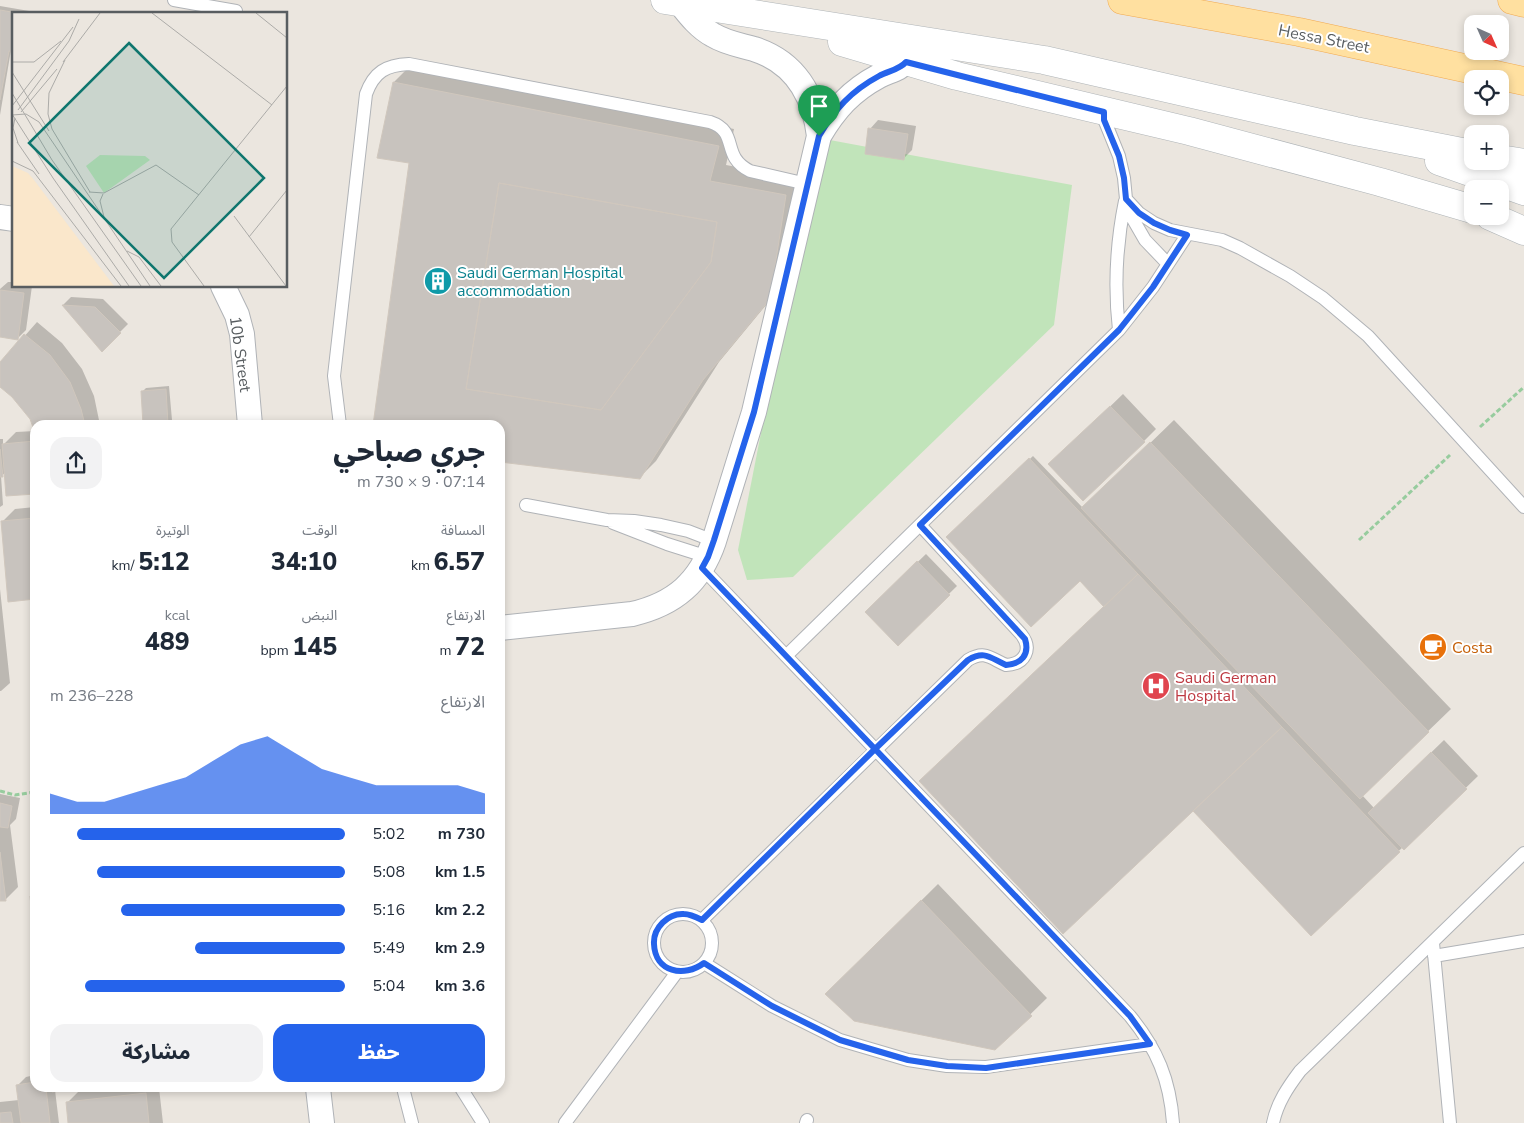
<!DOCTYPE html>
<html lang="ar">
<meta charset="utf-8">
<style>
body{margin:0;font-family:"Nunito Sans","Noto Sans Arabic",sans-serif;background:#f2f2f3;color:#1f2937;direction:rtl;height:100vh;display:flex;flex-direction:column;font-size:19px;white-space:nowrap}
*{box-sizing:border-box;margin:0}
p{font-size:16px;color:#747a83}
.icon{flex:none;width:28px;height:28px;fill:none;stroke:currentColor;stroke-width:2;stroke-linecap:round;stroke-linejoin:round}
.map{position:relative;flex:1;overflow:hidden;direction:ltr}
.drawer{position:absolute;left:30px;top:420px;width:475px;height:672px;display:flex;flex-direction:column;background:#fff;border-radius:15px;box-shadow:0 2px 8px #0003;direction:rtl}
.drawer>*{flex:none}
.needle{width:32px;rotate:135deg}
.controls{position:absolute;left:1464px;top:15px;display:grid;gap:10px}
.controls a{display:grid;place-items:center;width:45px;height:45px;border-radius:10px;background:#fff;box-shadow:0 2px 8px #0003;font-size:25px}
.pin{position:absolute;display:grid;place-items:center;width:42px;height:42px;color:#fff;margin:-51px -21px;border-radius:50% 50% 50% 0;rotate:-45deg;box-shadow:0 0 5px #0007}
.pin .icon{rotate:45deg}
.round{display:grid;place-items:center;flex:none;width:52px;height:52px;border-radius:15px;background:#f2f2f3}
.head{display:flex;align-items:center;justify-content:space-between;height:85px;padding:0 20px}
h1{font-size:28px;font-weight:800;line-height:38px}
.metrics{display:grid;grid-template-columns:repeat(3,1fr);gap:8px;height:85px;padding:5px 20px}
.metrics div{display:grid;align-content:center}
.metrics b{font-size:25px;font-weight:800}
.metrics small{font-size:14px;font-weight:400}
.metrics p{font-size:14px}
.chart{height:140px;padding:10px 20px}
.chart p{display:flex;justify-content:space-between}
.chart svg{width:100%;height:90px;margin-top:5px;fill:#2563eb;opacity:.7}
.cta{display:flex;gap:10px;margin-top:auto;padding:10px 20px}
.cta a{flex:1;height:58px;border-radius:15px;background:#2563eb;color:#fff;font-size:20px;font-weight:800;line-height:58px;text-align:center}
.cta a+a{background:#f2f2f3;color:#1f2937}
ul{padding:0 20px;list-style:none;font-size:16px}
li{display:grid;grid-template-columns:80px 60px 1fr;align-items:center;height:38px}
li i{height:12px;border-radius:6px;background:#2563eb}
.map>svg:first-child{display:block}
</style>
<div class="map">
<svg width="1524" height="1123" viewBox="0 0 1524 1123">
<rect width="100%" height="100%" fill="#ebe6df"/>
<path fill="#c1e4ba" d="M 819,138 L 1072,185 L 1054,325 L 793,577 L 747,580 L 738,550 Z"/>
<path fill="#0003" d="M 0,6 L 35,12 L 35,14 L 14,14 L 11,50 L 0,115 Z
M 410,66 L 734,129 L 726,165 L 802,179 L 786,281 L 719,362 L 656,461 L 639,478 L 500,461 L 500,425 L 374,425 L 410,162 L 394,82 Z
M 878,120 L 916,126 L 912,150 L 904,158 L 870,129 Z
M 8,282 L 14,282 L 14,286 L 32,286 L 26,330 L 18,338 L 0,336 L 0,289 Z
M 71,297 L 103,299 L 128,324 L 102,350 L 63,305 Z
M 37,322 L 62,343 L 82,369 L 94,396 L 100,425 L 35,425 L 35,429 L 31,418 L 13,396 L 0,386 L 0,364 Z
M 169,386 L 172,420 L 168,424 L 145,425 L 142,392 L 146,388 Z
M 1123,394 L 1156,429 L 1144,441 L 1063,452 Z
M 1174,420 L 1451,709 L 1362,795 L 1374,808 L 1444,740 L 1478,776 L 1404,848 L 1403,847 L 1311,934 L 1105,606 L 1080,579 L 948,537 L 1033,456 L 1083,508 Z
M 35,431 L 35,493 L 5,473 L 1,476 L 3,505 L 0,507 L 0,439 L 3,439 L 3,445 L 16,432 Z
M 35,507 L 35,598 L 2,522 L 15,509 Z
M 926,554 L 957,586 L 898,644 L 866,612 Z
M 0,589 L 10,683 L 1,691 L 0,691 Z
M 0,794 L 20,798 L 16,819 L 10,825 L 18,887 L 6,899 L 0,899 Z
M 938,884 L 1047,998 L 995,1049 L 827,994 Z
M 35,1075 L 35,1088 L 78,1088 L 55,1090 L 59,1123 L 0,1123 L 0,1102 L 19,1100 L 18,1085 L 26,1077 Z
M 103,1088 L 159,1088 L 163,1123 L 69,1123 L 67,1103 L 80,1090 Z"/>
<path fill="#c8c3be" stroke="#d0c7bd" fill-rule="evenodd" d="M 0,10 L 23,14 L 14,14 L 14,52 L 9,51 L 0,100 Z
M 393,82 L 719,146 L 710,181 L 786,195 L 770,299 L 703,380 L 640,479 L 500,462 L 500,425 L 373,425 L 409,163 L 377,158 ZM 499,183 L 717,222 L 711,262 L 601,410 L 466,389 Z
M 868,128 L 908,134 L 904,160 L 865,154 Z
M 499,183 L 717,222 L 711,262 L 601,410 L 466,389 Z
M 0,290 L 24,293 L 18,340 L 0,337 Z
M 62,305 L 95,307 L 121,333 L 102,352 Z
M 24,334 L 50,355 L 70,382 L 81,409 L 85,425 L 35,425 L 35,433 L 30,419 L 12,397 L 0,387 L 0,362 Z
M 166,389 L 168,425 L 143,425 L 141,391 Z
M 1110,406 L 1145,442 L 1083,501 L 1048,464 Z
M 35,441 L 35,494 L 6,496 L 2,444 Z
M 1150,442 L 1429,732 L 1360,799 L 1081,508 Z
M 0,449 L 3,477 L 0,477 Z
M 1029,458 L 1138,574 L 1104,607 L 1080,581 L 1031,627 L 946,537 Z
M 35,518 L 35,599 L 8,602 L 1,521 Z
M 917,561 L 950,595 L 898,646 L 865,612 Z
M 1138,574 L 1282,727 L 1063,934 L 919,781 Z
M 1282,727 L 1400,852 L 1311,936 L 1193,811 Z
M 1431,752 L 1467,789 L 1404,850 L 1368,813 Z
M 0,803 L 12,806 L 8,828 L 0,827 Z
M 0,852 L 6,901 L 0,901 Z
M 30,896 L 35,896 L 35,937 L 34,937 Z
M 921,900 L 1032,1016 L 995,1050 L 854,1021 L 825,994 Z
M 35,1082 L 35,1088 L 46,1088 L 50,1123 L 21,1123 L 16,1085 Z
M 51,1088 L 88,1088 L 52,1092 Z
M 131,1088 L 166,1088 L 131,1091 Z
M 146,1093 L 149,1123 L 68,1123 L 66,1102 Z
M 11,1112 L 13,1123 L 0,1123 L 0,1113 Z"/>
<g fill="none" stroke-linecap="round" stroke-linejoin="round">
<defs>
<path id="service" d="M 174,0 L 236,11
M 1104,112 L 1104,119 L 1119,156 L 1124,178 L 1126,199 L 1130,214 L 1145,240 L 1168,264
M 1126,199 L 1139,213 L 1154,223 L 1170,230 L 1222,240 L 1240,248 L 1290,276 L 1323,298 L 1368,336 L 1524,507
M 1119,330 C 1114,286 1116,245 1125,201
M 340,425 L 334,376 L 366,94 C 374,72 386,65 409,64 L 710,122 C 740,132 720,156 750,171 L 807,184
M 526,505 L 607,520 L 634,521 L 661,525 L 688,531 L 714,541
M 613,523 L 667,544 L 708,557
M 702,568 L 1130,1016 C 1157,1049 1170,1080 1173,1123
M 786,656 L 1119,330 L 1153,287 L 1187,235
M654 943a29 29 0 1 1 58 0a29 29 0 1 1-58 0Z
M 702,920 L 968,660 C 985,650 990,658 1006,665 C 1025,664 1033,649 1021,634 L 920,525
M 1433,943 L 1450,1123
M 1434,956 L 1524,941
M 704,963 L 772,1006 L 840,1040 L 908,1060 L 947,1066 L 986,1067 L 1150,1044
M 403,1088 L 412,1123
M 461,1088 L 483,1123
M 565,1123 L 677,972
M 806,1123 L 807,1120
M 1273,1123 C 1277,1103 1288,1087 1300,1071 L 1524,853"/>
<path id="minor" d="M 680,3 C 690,16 700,28 713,35 C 726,43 740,45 754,49 C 795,62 814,95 819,136
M 0,217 L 14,219
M 223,286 L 237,315 L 242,334 L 250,425
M 500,628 L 632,614 C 675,604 700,582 714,541 L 754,412 L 819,136 C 835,109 851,91 879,76 C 888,71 899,70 906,61
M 318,1088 L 322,1123"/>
<path id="secondary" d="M 665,0 L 1044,60 L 1355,131 L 1472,154
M 842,42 L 957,76 L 1189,131 L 1380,182 L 1472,209
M 1500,159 L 1524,163
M 1439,161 L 1524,191
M 1490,216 L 1524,231"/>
<path id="primary" d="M 1122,0 L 1299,32 L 1524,81
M 1512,0 L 1524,3"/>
</defs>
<use href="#service" stroke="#b0b3b7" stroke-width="14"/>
<use href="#minor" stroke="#b0b3b7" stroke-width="26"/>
<use href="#secondary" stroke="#afb4b7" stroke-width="29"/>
<use href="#primary" stroke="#f1aa52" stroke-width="29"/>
<path stroke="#97cc9e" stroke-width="3" stroke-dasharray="5 2.5" stroke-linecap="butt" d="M 1480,427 L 1524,387
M 1359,540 L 1450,455
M 0,791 L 15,795 L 35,792"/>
<use href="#service" stroke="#fff" stroke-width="12"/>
<use href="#minor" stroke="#fff" stroke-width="24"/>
<use href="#secondary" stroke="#fff" stroke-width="28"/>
<use href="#primary" stroke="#ffe0a0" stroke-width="28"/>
</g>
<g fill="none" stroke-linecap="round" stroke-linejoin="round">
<defs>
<path id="route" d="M 819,136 L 754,412 L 714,540 L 708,557 L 702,568 L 875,749 L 702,920 C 696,917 690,914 684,914 C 668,913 653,928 654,944 C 655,972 684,978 704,963 L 772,1006 L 840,1040 L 908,1060 L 947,1066 L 986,1068 L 1150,1044 L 1130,1016 L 875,749 L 968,660 C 985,650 990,658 1006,665 C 1021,664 1030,655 1025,639 L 920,525 L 1119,330 L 1153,287 L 1187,235 L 1170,230 L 1154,223 L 1139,213 L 1126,199 L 1124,178 L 1119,156 L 1104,120 L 1104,112 L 906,62 C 899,70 888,71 879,76 C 851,91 835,109 819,136"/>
</defs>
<use href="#route" stroke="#fff" stroke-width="10"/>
<use href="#route" stroke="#2563eb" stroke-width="6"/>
</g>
<defs>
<symbol id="building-disc" viewBox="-11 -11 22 22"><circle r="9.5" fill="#0f9aa8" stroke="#fff"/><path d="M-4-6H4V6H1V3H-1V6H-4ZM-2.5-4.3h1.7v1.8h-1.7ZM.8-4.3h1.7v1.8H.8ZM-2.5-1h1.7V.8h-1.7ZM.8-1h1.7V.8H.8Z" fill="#fff"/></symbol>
<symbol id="cafe-disc" viewBox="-11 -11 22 22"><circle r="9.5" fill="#e8710a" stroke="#fff"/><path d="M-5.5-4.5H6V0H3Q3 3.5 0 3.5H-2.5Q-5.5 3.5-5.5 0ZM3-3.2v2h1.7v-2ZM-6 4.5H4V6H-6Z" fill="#fff"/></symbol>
<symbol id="hospital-disc" viewBox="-11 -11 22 22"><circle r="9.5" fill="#e0444e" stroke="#fff"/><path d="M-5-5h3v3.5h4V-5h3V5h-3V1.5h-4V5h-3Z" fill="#fff"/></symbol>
</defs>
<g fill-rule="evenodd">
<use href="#building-disc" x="422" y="265" width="32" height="32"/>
<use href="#cafe-disc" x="1417" y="631" width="32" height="32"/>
<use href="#hospital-disc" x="1140" y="670" width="32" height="32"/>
</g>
<g text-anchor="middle" stroke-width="4" stroke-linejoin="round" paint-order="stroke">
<g font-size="16" fill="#585d60" stroke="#fff">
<text transform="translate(1324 38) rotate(11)" y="6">Hessa Street</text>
<text transform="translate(241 354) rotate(82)" y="6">10b Street</text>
</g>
<g font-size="16" fill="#0d838f" stroke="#fff" text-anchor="start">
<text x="457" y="278">Saudi German Hospital<tspan x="457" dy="18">accommodation</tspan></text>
</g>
<g font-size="16" fill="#c56008" stroke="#fff" text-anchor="start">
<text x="1452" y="653">Costa</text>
</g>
<g font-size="16" fill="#be3a42" stroke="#fff" text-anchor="start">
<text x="1175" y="683">Saudi German<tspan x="1175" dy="18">Hospital</tspan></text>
</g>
</g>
<g transform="translate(12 12)">
<rect width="275" height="275" fill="#ebe6df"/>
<path d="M 88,143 L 133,144 L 138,148 L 92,181 L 74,154 Z" fill="#c1e4ba"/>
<path d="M 0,154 L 16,161 L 22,168 L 102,274 L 0,274 Z" fill="#fae7cb"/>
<path fill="none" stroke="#acaba8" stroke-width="1" d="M 140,1 L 260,93M 244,1 L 275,26M 53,48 L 37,81 L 36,102 L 40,117 L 78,180M 0,50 L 22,50 L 49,29M 51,50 L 88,1M 0,60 L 37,119M 0,81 L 40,148 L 129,274M 0,94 L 61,15M 6,98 L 57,29 L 67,7M 9,100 L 45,57M 0,102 L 41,166 L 117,274M 0,103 L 14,102 L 27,110 L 138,274M 3,106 L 1,116 L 6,131M 5,130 L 27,162M 0,149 L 21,159 L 109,274M 77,180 L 92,181 L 144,153 L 187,183M 91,182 L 88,189 L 92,205M 222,204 L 274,274M 237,225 L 275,178M 115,239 L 127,245 L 149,274M 192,274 L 160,230 L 159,217 L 275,74"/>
<path fill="#0f766e" fill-opacity="0.15" stroke="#0f766e" stroke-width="2.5" d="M 117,31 L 252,166 L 152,266 L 17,131 Z"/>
<rect width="275" height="275" fill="none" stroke="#585d60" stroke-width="2.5"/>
</g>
</svg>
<div class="controls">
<a><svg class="needle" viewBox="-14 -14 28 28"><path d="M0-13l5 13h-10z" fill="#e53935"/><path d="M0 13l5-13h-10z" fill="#747a83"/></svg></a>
<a><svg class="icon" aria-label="locate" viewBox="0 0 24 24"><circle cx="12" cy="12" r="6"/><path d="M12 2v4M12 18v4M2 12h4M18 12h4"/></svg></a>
<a>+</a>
<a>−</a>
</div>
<div class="pin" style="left:819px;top:136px;background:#1e9e55"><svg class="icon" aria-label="arrive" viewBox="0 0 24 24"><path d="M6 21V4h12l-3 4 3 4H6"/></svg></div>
<section class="drawer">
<div class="head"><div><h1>جري صباحي</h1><p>07:14 · 9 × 730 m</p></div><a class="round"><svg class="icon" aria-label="share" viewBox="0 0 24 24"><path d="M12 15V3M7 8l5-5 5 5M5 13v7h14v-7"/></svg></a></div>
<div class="metrics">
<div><p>المسافة</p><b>6.57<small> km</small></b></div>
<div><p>الوقت</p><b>34:10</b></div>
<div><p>الوتيرة</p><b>5:12<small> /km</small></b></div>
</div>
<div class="metrics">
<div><p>الارتفاع</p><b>72<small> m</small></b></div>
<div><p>النبض</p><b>145<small> bpm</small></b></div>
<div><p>kcal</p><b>489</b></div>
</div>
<div class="chart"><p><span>الارتفاع</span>228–236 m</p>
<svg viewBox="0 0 160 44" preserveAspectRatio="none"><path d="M0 44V34L10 38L20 38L30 34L40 30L50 26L60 18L70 10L80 6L90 14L100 22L110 26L120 30L130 30L140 30L150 30L160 34V44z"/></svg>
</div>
<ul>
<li><b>730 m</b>5:02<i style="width:91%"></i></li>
<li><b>1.5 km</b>5:08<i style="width:84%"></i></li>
<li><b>2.2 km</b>5:16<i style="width:76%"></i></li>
<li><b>2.9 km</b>5:49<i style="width:51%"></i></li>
<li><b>3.6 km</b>5:04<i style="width:88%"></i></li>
</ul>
<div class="cta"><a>حفظ</a><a>مشاركة</a></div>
</section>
</div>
